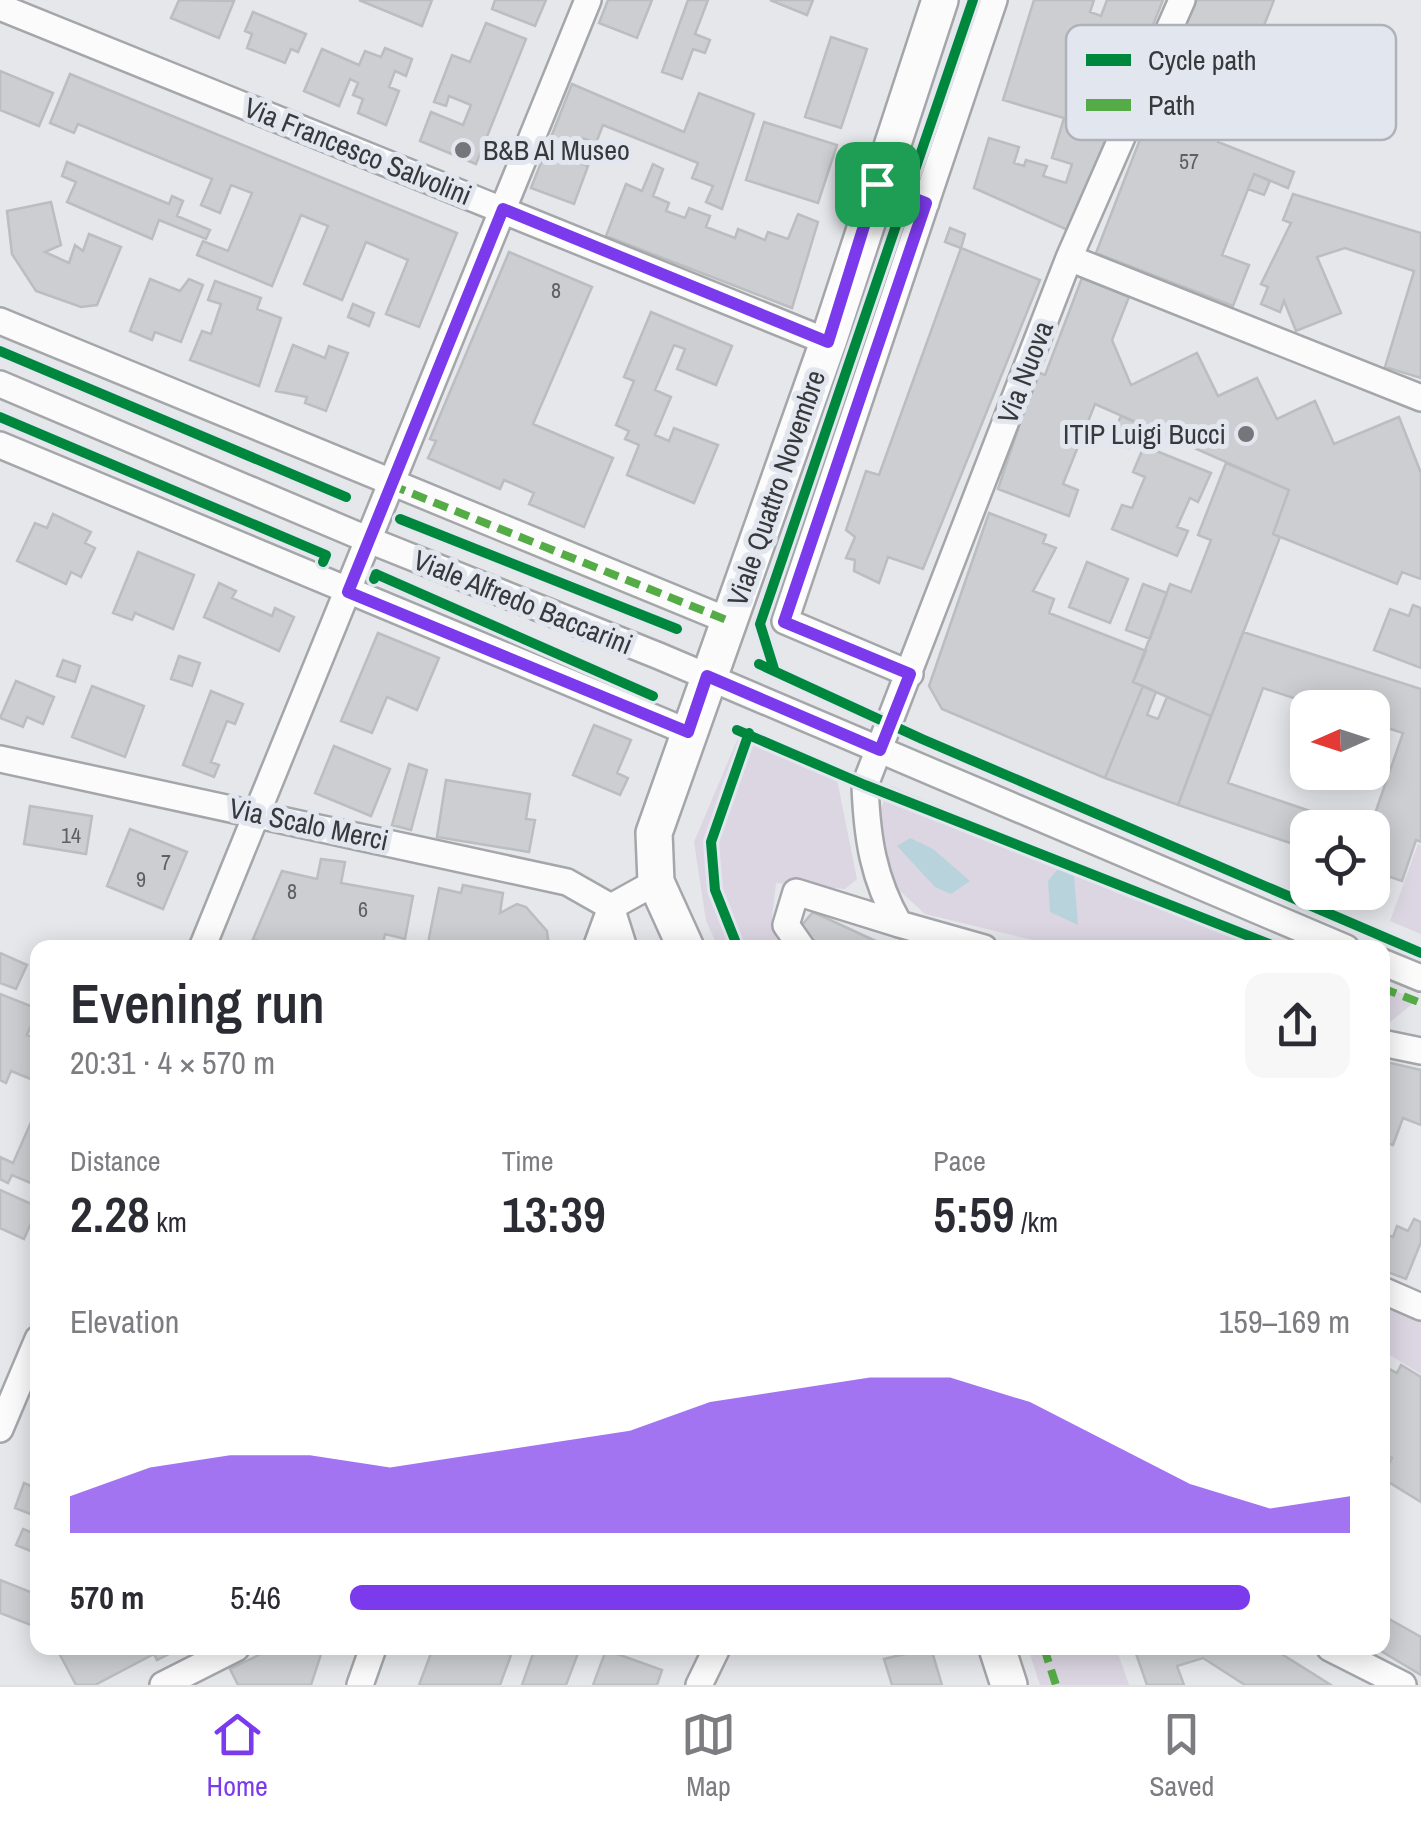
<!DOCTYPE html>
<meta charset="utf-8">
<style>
body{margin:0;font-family:"Archivo Narrow",sans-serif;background:#f7f7f7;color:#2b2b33;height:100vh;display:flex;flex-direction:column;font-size:38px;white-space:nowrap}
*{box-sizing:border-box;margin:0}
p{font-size:32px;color:#7c7c81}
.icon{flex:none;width:55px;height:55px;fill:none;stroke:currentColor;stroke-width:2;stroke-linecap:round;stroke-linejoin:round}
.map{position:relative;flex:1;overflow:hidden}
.drawer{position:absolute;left:30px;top:940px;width:1360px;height:715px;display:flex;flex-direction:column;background:#fff;border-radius:20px;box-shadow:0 5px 25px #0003}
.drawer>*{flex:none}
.needle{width:65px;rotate:267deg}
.controls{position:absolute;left:1290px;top:690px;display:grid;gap:20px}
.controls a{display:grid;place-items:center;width:100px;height:100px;border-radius:20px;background:#fff;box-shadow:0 5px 25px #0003;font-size:50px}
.pin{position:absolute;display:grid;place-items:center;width:85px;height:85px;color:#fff;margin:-42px;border-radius:20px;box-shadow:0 5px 15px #0006}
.round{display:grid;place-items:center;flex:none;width:105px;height:105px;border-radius:20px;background:#f7f7f7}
.overview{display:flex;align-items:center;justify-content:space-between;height:170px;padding:0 40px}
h1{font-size:55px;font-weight:600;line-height:75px}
.metrics{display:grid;grid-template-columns:repeat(3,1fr);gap:15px;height:170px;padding:10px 40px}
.metrics div{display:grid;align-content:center}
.metrics b{font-size:50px;font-weight:600}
.metrics small{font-size:28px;font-weight:400}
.metrics p{font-size:28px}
.chart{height:280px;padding:20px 40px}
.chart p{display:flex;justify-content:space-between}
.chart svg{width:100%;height:180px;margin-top:10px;fill:#7c3aed;opacity:.7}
ul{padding:0 40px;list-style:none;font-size:32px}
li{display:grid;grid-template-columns:160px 120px 1fr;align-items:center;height:75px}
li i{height:25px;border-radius:12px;background:#7c3aed}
.tab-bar{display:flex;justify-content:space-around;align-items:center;height:140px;border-top:2px solid #e1e1e2;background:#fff;font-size:28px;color:#7c7c81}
.tab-bar a{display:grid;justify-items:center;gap:5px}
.tab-bar .active{color:#7c3aed}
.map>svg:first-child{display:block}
</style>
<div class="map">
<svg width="1421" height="1685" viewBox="0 0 1421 1685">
<rect width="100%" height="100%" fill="#e5e7eb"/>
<path fill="#dbd6e2" d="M 738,738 L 836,775 L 857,879 L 845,889 L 776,883 L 771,926 L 785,947 L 718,947 L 706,921 L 694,842 Z
M 891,786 L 1287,947 L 1062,947 L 925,914 L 887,879 L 875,821 Z
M 1418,844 L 1421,845 L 1421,934 L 1390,921 Z
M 1383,986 L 1417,1000 L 1384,1027 L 1382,1026 Z
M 1383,1300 L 1421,1320 L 1421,1374 L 1383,1351 Z
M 1028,1648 L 1116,1648 L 1129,1685 L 1040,1685 Z"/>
<path fill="#b8d3dc" d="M 910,838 L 933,849 L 970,881 L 951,894 L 935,887 L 897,846 Z
M 1058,869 L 1074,876 L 1078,925 L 1050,912 L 1048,881 Z"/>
<path fill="#ccced1" stroke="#bbbdc0" stroke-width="2.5" d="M 179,0 L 234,1 L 219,38 L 171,18 Z
M 359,0 L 432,0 L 422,26 Z
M 495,0 L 546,0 L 535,26 L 492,9 Z
M 608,0 L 652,0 L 637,38 L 599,23 Z
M 688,0 L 708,0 L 695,34 L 710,40 L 705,53 L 693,49 L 682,79 L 662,72 Z
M 770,0 L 813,0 L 807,15 Z
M 1034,0 L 1094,0 L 1090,12 L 1101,16 L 1107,0 L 1163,0 L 1070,231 L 974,188 L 989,138 L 1019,147 L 1014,163 L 1024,166 L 1026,160 L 1047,166 L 1043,176 L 1066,183 L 1072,164 L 1052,158 L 1064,118 L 1003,100 Z
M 1194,0 L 1274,0 L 1218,142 L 1294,172 L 1288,188 L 1254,174 L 1222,255 L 1249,265 L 1233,306 L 1096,253 Z
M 253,12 L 306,34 L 298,52 L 291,49 L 285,63 L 247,48 L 252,34 L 245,31 Z
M 486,23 L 526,39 L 476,164 L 420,141 L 431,112 L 463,125 L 471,105 L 449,96 L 446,106 L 434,102 L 452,55 L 470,62 Z
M 831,37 L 867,49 L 841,128 L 805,117 Z
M 385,48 L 412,59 L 406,76 L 395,71 L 389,87 L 399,91 L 386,125 L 358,113 L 363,99 L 353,95 L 358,83 L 350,79 L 339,106 L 304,91 L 322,49 L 359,65 L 365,51 L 381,57 Z
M 0,71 L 53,93 L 39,126 L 0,110 Z
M 70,74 L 457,233 L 419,327 L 386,314 L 408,260 L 366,242 L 342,300 L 304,284 L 328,226 L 301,215 L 272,286 L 197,255 L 203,241 L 228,251 L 252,193 L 231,185 L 220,213 L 201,205 L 212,179 L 78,124 L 74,133 L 50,123 Z
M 572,84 L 684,132 L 699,93 L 754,114 L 722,209 L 706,202 L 713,186 L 692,178 L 698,163 L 603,125 L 596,143 L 579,137 L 571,160 L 588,166 L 574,204 L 531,188 Z
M 764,122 L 837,145 L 818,203 L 746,180 Z
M 67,162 L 169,204 L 172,196 L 183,201 L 177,216 L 210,230 L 206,239 L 159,220 L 152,239 L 67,202 L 76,182 L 62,176 Z
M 653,164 L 663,169 L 653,196 L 669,203 L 666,211 L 685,218 L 689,208 L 710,216 L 706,227 L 735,238 L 738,229 L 765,240 L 768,232 L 788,239 L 798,214 L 818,222 L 792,308 L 606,236 L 626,184 L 642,191 Z
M 1254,174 L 1270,181 L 1264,195 L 1248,189 Z
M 1293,194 L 1421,233 L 1421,378 L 1385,367 L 1414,271 L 1345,248 L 1317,257 L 1341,313 L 1296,331 L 1284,301 L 1280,312 L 1261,304 L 1268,287 L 1261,284 L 1291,223 L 1283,220 Z
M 51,202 L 61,245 L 45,252 L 69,263 L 75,245 L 83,251 L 89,234 L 121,247 L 97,305 L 81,307 L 36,291 L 12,254 L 7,211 Z
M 950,228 L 965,234 L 961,248 L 945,242 Z
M 961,248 L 1040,280 L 923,569 L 888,557 L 879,583 L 854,571 L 855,560 L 846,558 L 855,537 L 846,530 L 866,471 L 879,475 Z
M 509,252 L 592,287 L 533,424 L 613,458 L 584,527 L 529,504 L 534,493 L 504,480 L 500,489 L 428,458 L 436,441 L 430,439 Z
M 1082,278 L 1129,297 L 1112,340 L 1131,385 L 1197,353 L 1218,396 L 1257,378 L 1277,419 L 1315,401 L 1334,444 L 1399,417 L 1421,473 L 1421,579 L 1402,572 L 1397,584 L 1273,534 L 1289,490 L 1095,404 L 1063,484 L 1078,490 L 1069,516 L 998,489 L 1037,372 L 1045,375 Z
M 150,279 L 180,291 L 189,279 L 203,285 L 181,342 L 155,332 L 152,340 L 130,331 Z
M 215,281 L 261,298 L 257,309 L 281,318 L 259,386 L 190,360 L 202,331 L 211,334 L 221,304 L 208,300 Z
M 353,304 L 374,313 L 369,326 L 348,317 Z
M 651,312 L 732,346 L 716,385 L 677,369 L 685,349 L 674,345 L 655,390 L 671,397 L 655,435 L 669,441 L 674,428 L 718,445 L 694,503 L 627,475 L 639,445 L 625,439 L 629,431 L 616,425 L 634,381 L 624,377 Z
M 293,345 L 325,358 L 329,346 L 348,353 L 326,411 L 305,403 L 307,397 L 276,391 Z
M 1121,416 L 1140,424 L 1129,448 L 1111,439 Z
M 1144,446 L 1211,473 L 1198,502 L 1190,498 L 1177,527 L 1188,531 L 1177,556 L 1112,529 L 1122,505 L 1132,508 L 1145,477 L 1133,472 Z
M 1226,463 L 1289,490 L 1273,534 L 1280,537 L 1211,716 L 1133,682 L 1170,584 L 1191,592 L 1211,540 L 1198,535 Z
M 989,513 L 1046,535 L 1043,543 L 1056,548 L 1033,591 L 1054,599 L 1049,613 L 1146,651 L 1133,682 L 1143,686 L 1105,778 L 942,709 L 929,686 Z
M 53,514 L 91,532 L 85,543 L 95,548 L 81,577 L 71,572 L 66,584 L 17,561 L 35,523 L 47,528 Z
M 138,552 L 194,575 L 173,629 L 135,613 L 132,620 L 113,613 Z
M 1087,562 L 1128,579 L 1110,623 L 1069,607 Z
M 219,583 L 236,591 L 232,598 L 272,616 L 275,608 L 294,617 L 279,651 L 204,617 Z
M 1143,584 L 1167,593 L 1150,639 L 1126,630 Z
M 1413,605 L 1421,608 L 1421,668 L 1374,650 L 1390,609 L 1409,616 Z
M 1243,632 L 1421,689 L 1421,842 L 1416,840 L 1402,881 L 1372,871 L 1370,828 L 1403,733 L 1372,723 L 1372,708 L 1324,708 L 1263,688 L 1228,783 L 1360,828 L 1308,828 L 1308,849 L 1178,805 Z
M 378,633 L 439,658 L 417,710 L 387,697 L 372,733 L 341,721 Z
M 179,656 L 200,663 L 192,686 L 171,679 Z
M 63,660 L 80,666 L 75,682 L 57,676 Z
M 16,681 L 54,697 L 43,724 L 27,717 L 23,727 L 0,718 Z
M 92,686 L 144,706 L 125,757 L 72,737 Z
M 1143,686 L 1156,692 L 1147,715 L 1158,719 L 1167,697 L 1211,716 L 1178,805 L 1105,778 Z
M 211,691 L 243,704 L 235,724 L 227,721 L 211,762 L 219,765 L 214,777 L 183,765 Z
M 594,725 L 631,740 L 617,773 L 628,778 L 620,795 L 573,775 Z
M 334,746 L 390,769 L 371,816 L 315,793 Z
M 409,764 L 427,770 L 411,830 L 392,825 Z
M 446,780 L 530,794 L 526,819 L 535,820 L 529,852 L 437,837 Z
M 30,806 L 92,816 L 86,854 L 24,844 Z
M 130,829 L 187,852 L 163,909 L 107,886 Z
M 321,859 L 345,862 L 341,883 L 413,896 L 405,939 L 385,934 L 382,948 L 275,948 L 253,939 L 282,871 L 317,879 Z
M 463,885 L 503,893 L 500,913 L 517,904 L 526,907 L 547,931 L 549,948 L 446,948 L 428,943 L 439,888 L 461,893 Z
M 813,912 L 882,944 L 893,948 L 816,948 L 801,926 Z
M 0,953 L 27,965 L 16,989 L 0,983 Z
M 0,994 L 38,1009 L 27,1035 L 38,1039 L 38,1082 L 11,1071 L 6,1083 L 0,1080 Z
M 1382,1061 L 1421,1070 L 1421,1125 L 1403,1118 L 1393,1145 L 1382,1142 Z
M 32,1120 L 38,1122 L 38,1186 L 12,1175 L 8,1183 L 0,1179 L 0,1157 L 13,1163 Z
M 0,1190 L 38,1207 L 24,1239 L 0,1228 Z
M 1414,1219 L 1421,1222 L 1421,1242 L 1406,1279 L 1382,1270 L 1382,1233 L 1393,1237 L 1397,1226 L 1408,1231 Z
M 1382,1365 L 1397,1373 L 1401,1365 L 1421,1377 L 1421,1502 L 1382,1478 L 1392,1458 L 1382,1452 Z
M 24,1483 L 38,1489 L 38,1517 L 15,1508 Z
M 23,1529 L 38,1535 L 38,1554 L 16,1545 Z
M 0,1580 L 38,1595 L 36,1627 L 0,1613 Z
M 1382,1615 L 1421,1637 L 1421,1675 L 1376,1648 L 1382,1648 Z
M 67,1648 L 181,1648 L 157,1660 L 154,1654 L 95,1685 L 76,1685 L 59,1653 Z
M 273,1648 L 323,1648 L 311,1685 L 238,1685 L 230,1669 Z
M 433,1648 L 492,1648 L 511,1655 L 500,1685 L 419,1685 Z
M 535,1648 L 580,1648 L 566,1685 L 522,1685 Z
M 931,1648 L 942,1685 L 892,1685 L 884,1659 Z
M 1134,1648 L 1272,1648 L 1331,1685 L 1245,1685 L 1203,1658 L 1177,1666 L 1184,1685 L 1147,1685 Z
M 606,1650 L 662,1670 L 657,1685 L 593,1685 Z"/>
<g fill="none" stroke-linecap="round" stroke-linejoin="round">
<defs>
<path id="street" d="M 0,7 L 828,342
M 877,184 L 926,203
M 1069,258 L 1421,398
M 0,321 L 729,621
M 0,384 L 369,540 L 659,656 L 1346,948
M 0,445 L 688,732
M 910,674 L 785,621 L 994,0
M 0,759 L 567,882 L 611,907
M 611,907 L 624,948
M 202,948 L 588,0
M 596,948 L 611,907 L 656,882
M 802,948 L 786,925 L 796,892 L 899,924
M 984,948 L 899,924 C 873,878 867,838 865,785 L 1069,258 L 1182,0
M 1382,962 L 1421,978
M 1382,1043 L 1421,1051
M 1382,1290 L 1421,1307
M 0,1429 L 38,1339
M 1330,1648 L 1403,1685
M 163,1685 L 236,1648
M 360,1685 L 373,1648
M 699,1685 L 717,1648"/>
<path id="secondary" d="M 686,948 L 656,882 L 654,833 L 828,342 L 940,0
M 997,1648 L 1009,1685"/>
</defs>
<use href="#street" stroke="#a4a6a9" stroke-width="30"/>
<use href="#secondary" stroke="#a4a6a9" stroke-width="40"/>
<use href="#street" stroke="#fbfbfc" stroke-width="25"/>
<use href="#secondary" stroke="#fbfbfc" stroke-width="35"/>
<path stroke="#55ac46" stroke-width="8" stroke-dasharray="15 8" stroke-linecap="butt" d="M 391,485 L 729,621
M 1382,988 L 1421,1003
M 1044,1648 L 1056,1685"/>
<defs>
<path id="cycleway" d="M 0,351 L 346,497
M 0,417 L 326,555 L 323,562
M 400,519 L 677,629
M 374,579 L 376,574 L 653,696
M 759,664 L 922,739 L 1421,953
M 774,669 L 760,624 L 973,0
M 737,730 L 865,785 L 1279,948
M 738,948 L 715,890 L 711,842 L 749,733"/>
</defs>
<use href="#cycleway" stroke="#e2e6ee" stroke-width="16"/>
<use href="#cycleway" stroke="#00873e" stroke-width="10"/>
</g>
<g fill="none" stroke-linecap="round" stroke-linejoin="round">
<defs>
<path id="route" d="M 877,184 L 926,203 L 784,622 L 910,674 L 880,750 L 707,676 L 688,732 L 348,592 L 503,209 L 828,342 Z"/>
</defs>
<use href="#route" stroke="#fff" stroke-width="20"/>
<use href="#route" stroke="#7c3aed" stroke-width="12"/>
</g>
<g fill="#747679" stroke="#e2e6ee" stroke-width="4">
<circle cx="463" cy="150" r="10"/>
<circle cx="1246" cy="434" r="10"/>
</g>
<g text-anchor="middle" stroke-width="10" stroke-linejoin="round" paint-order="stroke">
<g font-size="22" fill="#5e6063">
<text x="1189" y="169">57</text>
<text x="556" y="298">8</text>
<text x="71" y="843">14</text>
<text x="166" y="870">7</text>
<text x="141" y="887">9</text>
<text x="292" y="899">8</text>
<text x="363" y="917">6</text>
</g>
<g font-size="28" fill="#37393c" stroke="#e2e6ee" text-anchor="start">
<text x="483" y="160">B&amp;B Al Museo</text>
<text x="1226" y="444" text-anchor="end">ITIP Luigi Bucci</text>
</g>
<g font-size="28" fill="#37393c" stroke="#e2e6ee">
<text transform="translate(358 151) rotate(22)" y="10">Via Francesco Salvolini</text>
<text transform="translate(1025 372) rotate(-69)" y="10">Via Nuova</text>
<text transform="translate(776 488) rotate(-71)" y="10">Viale Quattro Novembre</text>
<text transform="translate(523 602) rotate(22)" y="10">Viale Alfredo Baccarini</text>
<text transform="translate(309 824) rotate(12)" y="10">Via Scalo Merci</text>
</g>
</g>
<rect x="1066" y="25" width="330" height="115" rx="15" fill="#e2e6ee" stroke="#afb2b9" stroke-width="2.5"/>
<rect x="1086" y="54" width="45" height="12" fill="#00873e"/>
<rect x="1086" y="99" width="45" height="12" fill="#55ac46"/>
<g font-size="28" fill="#37393c">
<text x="1148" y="70">Cycle path</text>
<text x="1148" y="115">Path</text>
</g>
</svg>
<div class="controls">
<a><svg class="needle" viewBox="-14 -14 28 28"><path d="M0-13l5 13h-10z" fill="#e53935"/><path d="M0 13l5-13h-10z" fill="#7c7c81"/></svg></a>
<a><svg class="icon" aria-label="locate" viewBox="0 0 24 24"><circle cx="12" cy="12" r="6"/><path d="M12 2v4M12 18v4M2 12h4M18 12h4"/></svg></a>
</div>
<div class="pin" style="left:877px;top:184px;background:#1e9e55"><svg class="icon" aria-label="arrive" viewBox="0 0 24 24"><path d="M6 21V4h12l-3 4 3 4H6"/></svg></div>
<section class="drawer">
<div class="overview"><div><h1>Evening run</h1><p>20:31 · 4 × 570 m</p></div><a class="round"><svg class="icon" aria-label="share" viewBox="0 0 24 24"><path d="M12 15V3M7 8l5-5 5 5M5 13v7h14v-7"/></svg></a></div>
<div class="metrics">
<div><p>Distance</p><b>2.28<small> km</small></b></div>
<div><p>Time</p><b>13:39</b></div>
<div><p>Pace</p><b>5:59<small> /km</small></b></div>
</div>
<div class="chart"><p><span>Elevation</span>159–169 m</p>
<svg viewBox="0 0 160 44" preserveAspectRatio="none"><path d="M0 44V35L10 28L20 25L30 25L40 28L50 25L60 22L70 19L80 12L90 9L100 6L110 6L120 12L130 22L140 32L150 38L160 35V44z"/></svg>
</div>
<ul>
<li><b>570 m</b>5:46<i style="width:90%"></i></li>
</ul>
</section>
</div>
<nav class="tab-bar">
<a class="active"><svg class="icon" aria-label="home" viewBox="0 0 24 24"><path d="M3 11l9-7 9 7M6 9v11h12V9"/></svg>Home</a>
<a><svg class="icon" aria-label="map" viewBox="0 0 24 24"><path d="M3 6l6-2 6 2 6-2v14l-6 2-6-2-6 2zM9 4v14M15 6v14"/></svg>Map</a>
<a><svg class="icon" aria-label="saved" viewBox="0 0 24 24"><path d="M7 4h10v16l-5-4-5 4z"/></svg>Saved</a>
</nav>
